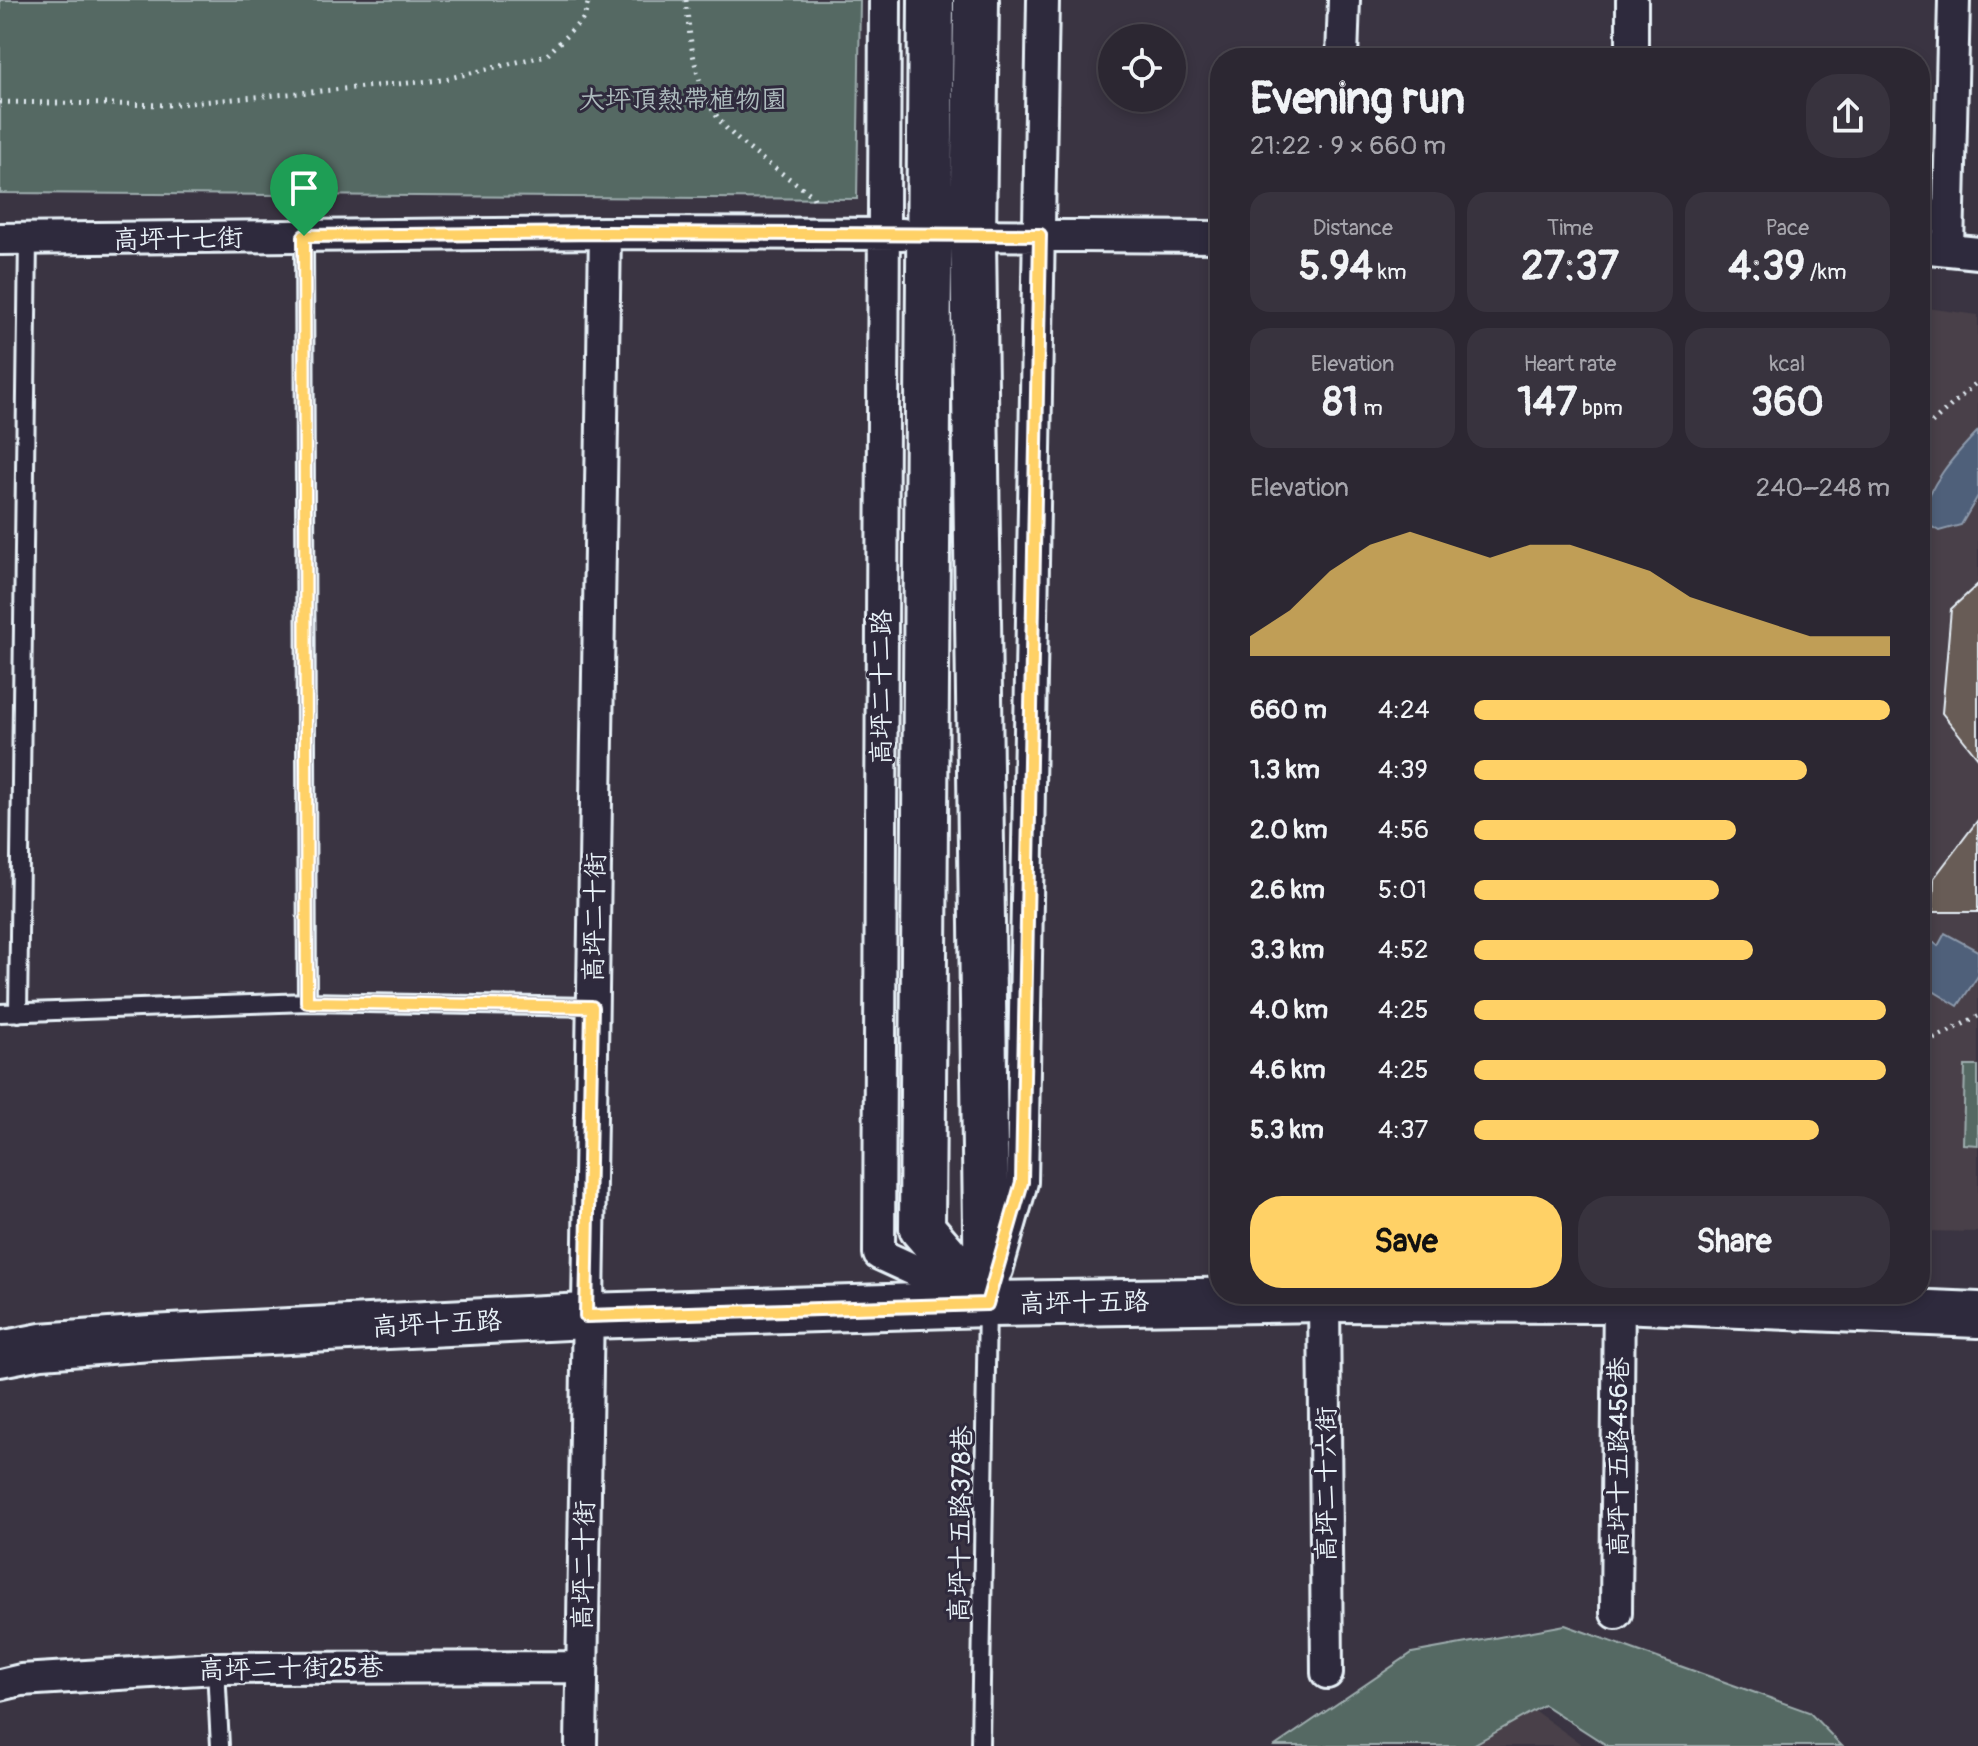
<!DOCTYPE html>
<meta charset="utf-8">
<style>
body{margin:0;font-family:Pangolin,"LXGW WenKai TC",sans-serif;background:#38333e;color:#f1f3f6;height:100vh;display:flex;flex-direction:column;font-size:30px;white-space:nowrap}
*{box-sizing:border-box;margin:0}
p{font-size:26px;color:#a6a5ac}
.icon{flex:none;width:44px;height:44px;fill:none;stroke:currentColor;stroke-width:2;stroke-linecap:round;stroke-linejoin:round}
.map{position:relative;flex:1;overflow:hidden}
.drawer{position:absolute;left:1210px;top:48px;width:720px;height:1256px;display:flex;flex-direction:column;background:#2c2732;border-radius:32px;box-shadow:0 4px 12px #0003,0 0 0 2px #48444d}
.drawer>*{flex:none}
.controls{position:absolute;left:1098px;top:24px;display:grid;gap:16px}
.controls a{display:grid;place-items:center;width:88px;height:88px;border-radius:50%;background:#2c2732;box-shadow:0 4px 12px #0003,0 0 0 2px #48444d;font-size:40px}
.pin{position:absolute;display:grid;place-items:center;width:68px;height:68px;color:#fff;margin:-82px -34px;border-radius:50% 50% 50% 0;rotate:-45deg;box-shadow:0 0 8px #0007}
.pin .icon{rotate:45deg}
.round{display:grid;place-items:center;flex:none;width:84px;height:84px;border-radius:32px;background:#38333e}
.head{display:flex;align-items:center;justify-content:space-between;height:136px;padding:0 40px}
h1{font-size:44px;font-weight:800;line-height:60px}
.metrics{display:grid;grid-template-columns:repeat(3,1fr);gap:12px;height:136px;padding:8px 40px}
.metrics div{display:grid;align-content:center;border-radius:20px;background:#38333e;text-align:center}
.metrics b{font-size:40px;font-weight:800}
.metrics small{font-size:22px;font-weight:400}
.metrics p{font-size:22px}
.chart{height:224px;padding:16px 40px}
.chart p{display:flex;justify-content:space-between}
.chart svg{width:100%;height:144px;margin-top:8px;fill:#ffd166;opacity:.7}
.cta{display:flex;gap:16px;margin-top:auto;padding:16px 40px}
.cta a{flex:1;height:92px;border-radius:32px;background:#ffd166;color:#111;font-size:32px;font-weight:800;line-height:92px;text-align:center}
.cta a+a{background:#38333e;color:#f1f3f6}
ul{padding:0 40px;list-style:none;font-size:26px}
li{display:grid;grid-template-columns:128px 96px 1fr;align-items:center;height:60px}
li i{height:20px;border-radius:10px;background:#ffd166}
.map>svg:first-child{display:block}
</style>
<div class="map">
<svg width="1978" height="1746" viewBox="0 0 1978 1746">
<rect width="100%" height="100%" fill="#3a3442"/>
<filter id="ink" filterUnits="userSpaceOnUse"><feTurbulence type="fractalNoise" baseFrequency=".0125" numOctaves="2"/><feDisplacementMap in="SourceGraphic" scale="16" xChannelSelector="R" yChannelSelector="G"/><feConvolveMatrix kernelMatrix="1 2 1 2 8 2 1 2 1" color-interpolation-filters="sRGB"/></filter>
<g filter="url(#ink)">
<path fill="#484048" d="M 1920,307 L 1978,315 L 1978,1232 L 1920,1231 Z
M 1525,1704 L 1584,1746 L 1425,1746 Z"/>
<path fill="#546964" stroke="#9eadae" stroke-width="2" d="M 0,0 L 860,0 L 857,199 L 0,193 Z
M 1965,1066 L 1978,1066 L 1978,1145 L 1963,1144 Z
M 1565,1625 L 1809,1712 L 1842,1746 L 1608,1746 L 1544,1705 L 1471,1746 L 1275,1746 L 1412,1653 Z"/>
<path fill="#50607a" stroke="#8d9aac" stroke-width="2" d="M 1978,431 L 1978,496 L 1961,525 L 1939,531 L 1920,520 C 1930,483 1952,458 1978,431 Z
M 1920,931 L 1938,946 L 1945,933 L 1978,951 L 1978,976 L 1958,1006 L 1928,988 L 1920,995 Z"/>
<path fill="#685b57" stroke="#e8f1f8" stroke-width="2" d="M 1978,584 L 1978,758 L 1942,713 L 1951,609 Z
M 1978,820 L 1978,912 L 1933,912 L 1934,878 Z"/>
<g fill="none" stroke-linecap="round" stroke-linejoin="round">
<defs>
<path id="lane" d="M 304,236 L 307,1002
M 0,1013 L 307,1002 L 592,1007
M 18,1013 L 28,239
M 216,1668 L 220,1746
M 980,1745 L 987,1305"/>
<path id="street" d="M 885,0 L 879,1254 L 975,1298
M 1342,58 L 1344,0
M 1632,58 L 1632,0
M 954,235 L 1220,237
M 0,239 L 605,233 L 902,234
M 1920,247 L 1978,253
M 1948,248 L 1954,0
M 997,1270 L 1022,1182 L 1043,0
M 1324,1294 L 1327,1673
M 1616,1613 L 1619,1294
M 0,1685 L 21,1680 L 216,1668 L 582,1667
M 581,1746 L 605,233"/>
<path id="secondary" d="M 931,0 L 922,1228 L 987,1304
M 976,0 L 973,236 L 987,1304
M 0,1354 L 41,1346 L 151,1338 L 586,1316 L 987,1304 L 1324,1299 L 1619,1300 L 1978,1315"/>
</defs>
<use href="#lane" stroke="#e8f1f8" stroke-width="22"/>
<use href="#street" stroke="#e8f1f8" stroke-width="36"/>
<use href="#secondary" stroke="#e8f1f8" stroke-width="50"/>
<path stroke="#e8f1f8" stroke-width="5" stroke-dasharray="2 6" stroke-linecap="butt" d="M 686,0 C 690,44 696,99 730,132 C 754,156 786,175 813,196 L 815,202
M 0,102 L 168,105 L 441,80 L 547,55 L 584,18 L 589,0
M 1920,434 L 1978,381
M 1920,1047 L 1978,1016"/>
<use href="#lane" stroke="#2f2a3d" stroke-width="16"/>
<use href="#street" stroke="#2f2a3d" stroke-width="30"/>
<use href="#secondary" stroke="#2f2a3d" stroke-width="44"/>
</g>
</g>
<g fill="none" stroke-linecap="round" stroke-linejoin="round" filter="url(#ink)">
<defs>
<path id="route" d="M 605,233 L 1040,235 L 1022,1182 L 987,1304 L 586,1316 L 592,1007 L 307,1002 L 304,236 Z"/>
</defs>
<use href="#route" stroke="#fff" stroke-width="16"/>
<use href="#route" stroke="#ffd166" stroke-width="10"/>
</g>
<g text-anchor="middle" stroke-width="6" stroke-linejoin="round" paint-order="stroke">
<g font-size="26" fill="#adbbbd" stroke="#2f2a3d">
<text x="683" y="108">大坪頂熱帶植物園</text>
</g>
<g font-size="26" fill="#e8f1f8" stroke="#2f2a3d">
<text transform="translate(178 238) rotate(-1)" y="9">高坪十七街</text>
<text transform="translate(881 687) rotate(-90)" y="9">高坪二十二路</text>
<text transform="translate(594 917) rotate(-89)" y="9">高坪二十街</text>
<text transform="translate(1084 1302) rotate(-1)" y="9">高坪十五路</text>
<text transform="translate(437 1323) rotate(-3)" y="9">高坪十五路</text>
<text transform="translate(1618 1457) rotate(-90)" y="9">高坪十五路456巷</text>
<text transform="translate(1326 1484) rotate(-90)" y="9">高坪二十六街</text>
<text transform="translate(960 1524) rotate(-89)" y="9">高坪十五路378巷</text>
<text transform="translate(583 1565) rotate(-89)" y="9">高坪二十街</text>
<text transform="translate(291 1668) rotate(-1)" y="9">高坪二十街25巷</text>
</g>
</g>
</svg>
<div class="controls">
<a><svg class="icon" aria-label="locate" viewBox="0 0 24 24"><circle cx="12" cy="12" r="6"/><path d="M12 2v4M12 18v4M2 12h4M18 12h4"/></svg></a>
</div>
<div class="pin" style="left:304px;top:236px;background:#1e9e55"><svg class="icon" aria-label="arrive" viewBox="0 0 24 24"><path d="M6 21V4h12l-3 4 3 4H6"/></svg></div>
<section class="drawer">
<div class="head"><div><h1>Evening run</h1><p>21:22 · 9 × 660 m</p></div><a class="round"><svg class="icon" aria-label="share" viewBox="0 0 24 24"><path d="M12 15V3M7 8l5-5 5 5M5 13v7h14v-7"/></svg></a></div>
<div class="metrics">
<div><p>Distance</p><b>5.94<small> km</small></b></div>
<div><p>Time</p><b>27:37</b></div>
<div><p>Pace</p><b>4:39<small> /km</small></b></div>
</div>
<div class="metrics">
<div><p>Elevation</p><b>81<small> m</small></b></div>
<div><p>Heart rate</p><b>147<small> bpm</small></b></div>
<div><p>kcal</p><b>360</b></div>
</div>
<div class="chart"><p><span>Elevation</span>240–248 m</p>
<svg viewBox="0 0 160 44" preserveAspectRatio="none"><path d="M0 44V38L10 30L20 18L30 10L40 6L50 10L60 14L70 10L80 10L90 14L100 18L110 26L120 30L130 34L140 38L150 38L160 38V44z"/></svg>
</div>
<ul>
<li><b>660 m</b>4:24<i style="width:100%"></i></li>
<li><b>1.3 km</b>4:39<i style="width:80%"></i></li>
<li><b>2.0 km</b>4:56<i style="width:63%"></i></li>
<li><b>2.6 km</b>5:01<i style="width:59%"></i></li>
<li><b>3.3 km</b>4:52<i style="width:67%"></i></li>
<li><b>4.0 km</b>4:25<i style="width:99%"></i></li>
<li><b>4.6 km</b>4:25<i style="width:99%"></i></li>
<li><b>5.3 km</b>4:37<i style="width:83%"></i></li>
</ul>
<div class="cta"><a>Save</a><a>Share</a></div>
</section>
</div>
